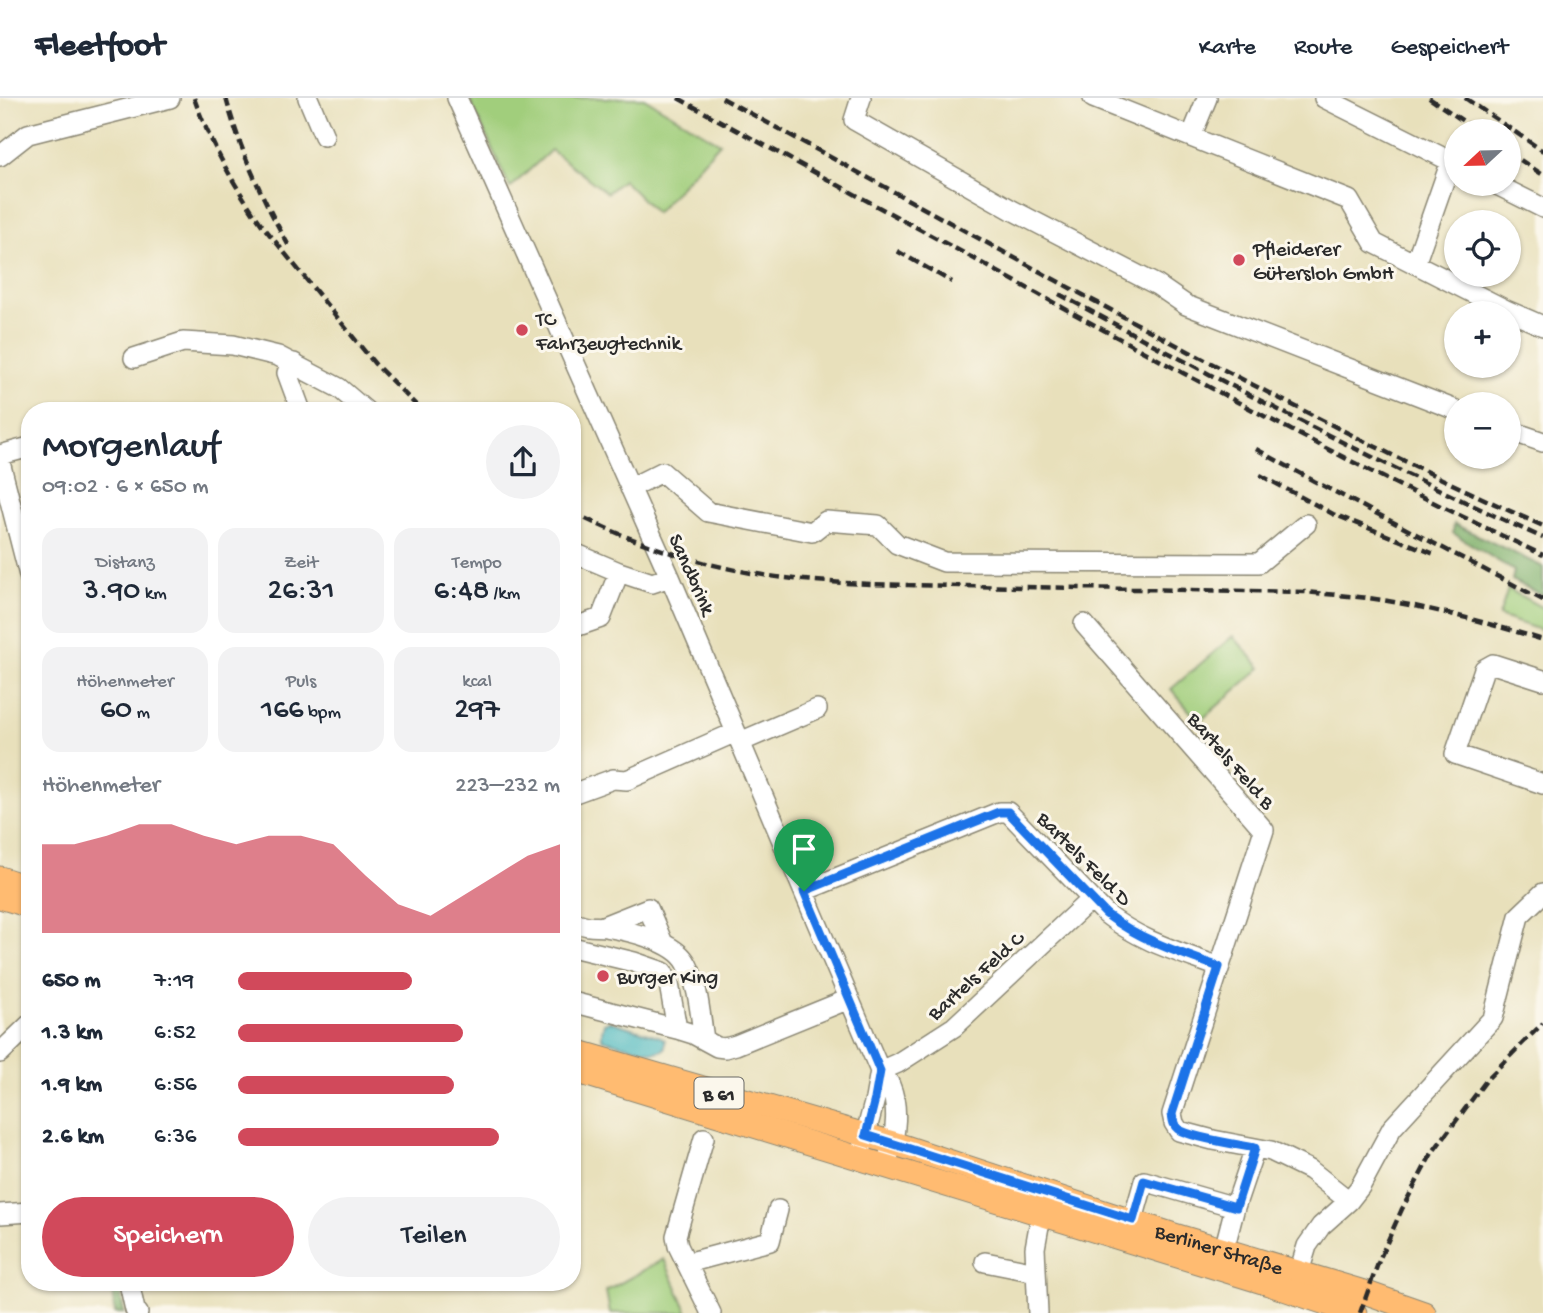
<!DOCTYPE html>
<html lang="de">
<meta charset="utf-8">
<style>
body{margin:0;font-family:"Gochi Hand",sans-serif;background:#f2f2f3;color:#1f2937;height:100vh;display:flex;flex-direction:column;font-size:26px;white-space:nowrap}
*{box-sizing:border-box;margin:0}
p{font-size:23px;color:#747a83}
.icon{flex:none;width:38px;height:38px;fill:none;stroke:currentColor;stroke-width:2;stroke-linecap:round;stroke-linejoin:round}
.map{position:relative;flex:1;overflow:hidden}
.panel{position:absolute;left:21px;top:304px;width:560px;height:889px;display:flex;flex-direction:column;background:#fff;border-radius:28px;box-shadow:0 2px 5px #0004}
.panel>*{flex:none}
.needle{width:46px;rotate:248deg}
.controls{position:absolute;left:1444px;top:21px;display:grid;gap:14px}
.controls a{display:grid;place-items:center;width:77px;height:77px;border-radius:50%;background:#fff;box-shadow:0 2px 5px #0004;font-size:35px}
.pin{position:absolute;display:grid;place-items:center;width:60px;height:60px;color:#fff;margin:-72px -30px;border-radius:50% 50% 50% 0;rotate:-45deg;box-shadow:0 0 7px #0007}
.pin .icon{rotate:45deg}
.round{display:grid;place-items:center;flex:none;width:74px;height:74px;border-radius:37px;background:#f2f2f3}
.overview{display:flex;align-items:center;justify-content:space-between;height:119px;padding:0 21px}
h1{font-size:38px;font-weight:600;line-height:52px}
.metrics{display:grid;grid-template-columns:repeat(3,1fr);gap:10px;height:119px;padding:7px 21px}
.metrics div{display:grid;align-content:center;border-radius:18px;background:#f2f2f3;text-align:center}
.metrics b{font-size:30px;font-weight:600}
.metrics small{font-size:19px;font-weight:400}
.metrics p{font-size:19px}
.chart{height:196px;padding:14px 21px}
.chart p{display:flex;justify-content:space-between}
.chart svg{width:100%;height:126px;margin-top:7px;fill:#d1495b;opacity:.7}
.cta{display:flex;gap:14px;margin-top:auto;padding:14px 21px}
.cta a{flex:1;height:80px;border-radius:42px;background:#d1495b;color:#fff;font-size:28px;font-weight:600;line-height:80px;text-align:center}
.cta a+a{background:#f2f2f3;color:#1f2937}
ul{padding:0 21px;list-style:none;font-size:23px}
li{display:grid;grid-template-columns:112px 84px 1fr;align-items:center;height:52px}
li i{height:18px;border-radius:9px;background:#d1495b}
header{display:flex;align-items:center;gap:42px;box-sizing:border-box;height:98px;padding:0 35px;background:#fff;border-bottom:2px solid #e0e1e3}
header strong{font-size:33px}
nav{display:flex;gap:38px;margin-inline-start:auto;font-size:24px}
.map>svg:first-child{display:block}
</style>
<header>
<strong>Fleetfoot</strong>
<nav><a>Karte</a><a>Route</a><a>Gespeichert</a></nav>
</header>
<div class="map">
<svg width="1543" height="1215" viewBox="0 0 1543 1215">
<rect width="100%" height="100%" fill="#fbf7ec"/>
<filter id="ink" filterUnits="userSpaceOnUse"><feTurbulence type="fractalNoise" baseFrequency=".0143" numOctaves="2"/><feDisplacementMap in="SourceGraphic" scale="14" xChannelSelector="R" yChannelSelector="G"/><feConvolveMatrix kernelMatrix="1 2 1 2 8 2 1 2 1" color-interpolation-filters="sRGB"/></filter>
<filter id="wash" filterUnits="userSpaceOnUse"><feTurbulence type="fractalNoise" baseFrequency=".00686" numOctaves="4" result="noise"/><feDisplacementMap in="SourceGraphic" scale="28" xChannelSelector="R" yChannelSelector="G"/><feGaussianBlur stdDeviation="1.57" result="paint"/><feColorMatrix in="noise" values="0 0 0 0 0 0 0 0 0 0 0 0 0 0 0 0 0 1.4 0 .05"/><feComposite in="paint" operator="in"/></filter>
<g filter="url(#wash)">
<rect width="100%" height="100%" fill="#e8e0bb"/>
<path fill="#a1ce7c" stroke="#667c54" stroke-width="2" d="M 469,0 L 644,0 L 720,45 L 656,115 L 623,82 L 607,95 L 551,52 L 510,90 Z
M 1508,491 L 1543,510 L 1543,533 L 1499,518 Z
M 1233,538 L 1261,570 L 1199,624 L 1171,591 Z
M 664,1161 L 688,1215 L 610,1215 L 606,1193 Z"/>
<path fill="#80b16c" stroke="#566e4c" stroke-width="2" d="M 1454,426 L 1543,469 L 1543,498 L 1512,482 L 1514,473 L 1453,435 Z
M 111,1185 L 119,1185 L 124,1215 L 115,1215 Z"/>
<path fill="#48b7be" stroke="#3a7174" stroke-width="2" d="M 609,923 L 661,939 L 665,942 L 665,950 L 661,953 L 653,954 L 603,942 C 600,937 603,930 604,925 Z"/>
</g>
<g filter="url(#ink)">
<g fill="none" stroke-linecap="round" stroke-linejoin="round">
<defs>
<path id="minor" d="M 308,0 L 324,38
M 457,0 L 670,479 L 880,973 C 883,977 888,982 890,987 C 899,1008 896,1036 889,1057
M 861,0 L 854,22 L 1012,112 L 1157,187 L 1186,207 L 1456,312
M 1093,0 L 1349,102 L 1374,145 L 1506,212 L 1543,228
M 1324,0 L 1456,66
M 1191,39 L 1207,0
M 0,58 L 28,36 L 170,0
M 1495,86 L 1543,110
M 1415,166 L 1451,63
M 134,260 L 183,244 L 233,247 L 278,258 L 339,290 L 366,313
M 294,265 L 287,275 L 301,313
M 1508,332 L 1543,344
M 0,357 L 30,349
M 0,364 L 30,481
M 630,390 L 662,374 L 708,414 L 812,434 L 826,423 L 878,427 L 897,446 L 944,464 L 1259,465 L 1306,426
M 572,454 L 619,474 L 652,485 L 670,479
M 1084,526 L 1264,732 L 1172,1016 L 1174,1025 L 1179,1033 L 1213,1042 L 1271,1053 L 1310,1072 L 1349,1103
M 572,530 L 601,520 L 619,474
M 1543,582 L 1493,566 L 1484,571 L 1455,656 L 1543,686
M 740,644 L 817,611
M 572,696 L 613,681 L 627,682 L 736,634
M 804,793 L 999,714 L 1008,714 L 1106,816 C 1140,843 1179,854 1219,869
M 572,824 C 577,825 583,827 588,828 C 594,829 599,828 605,829 C 629,833 676,843 687,866 C 699,889 700,917 704,941
M 603,828 L 648,810 L 663,845
M 572,849 L 634,864 L 663,874 L 669,886 L 677,931
M 572,904 L 677,931 L 693,936 L 717,949 L 725,950 L 736,947 L 849,901
M 0,955 L 30,926
M 880,973 L 898,965 L 954,929 L 1091,801
M 704,1040 L 676,1138 L 678,1148 L 711,1215
M 862,1050 L 875,1001 L 880,973
M 1235,1109 L 1255,1050
M 0,1116 L 30,1114
M 1133,1122 L 1144,1083 L 1235,1109 L 1224,1152
M 985,1164 L 1036,1174
M 687,1165 L 770,1143 L 778,1112
M 1299,1174 L 1307,1148 L 1321,1128 L 1349,1103 L 1360,1089 L 1392,1030 L 1493,920 L 1519,818 L 1543,795
M 129,1185 L 135,1212 L 138,1215
M 1038,1215 L 1035,1150 L 1041,1117"/>
<g id="major">
<path d="M 0,780 L 30,790"/>
<path d="M 0,799 L 30,808"/>
<path id="s1" d="M 572,952 L 893,1045 L 1171,1136 L 1367,1195 L 1424,1215"/>
<path d="M 572,972 L 1269,1186 L 1355,1215"/>
</g>
</defs>
<use href="#minor" stroke="#8a8673" stroke-width="22"/>
<use href="#major" stroke="#8a8673" stroke-width="25"/>
<use href="#minor" stroke="#fff" stroke-width="19"/>
<use href="#major" stroke="#ffbb71" stroke-width="23"/>
<path stroke="#2b2b2b" stroke-width="4.5" stroke-dasharray="10 5" stroke-linecap="butt" d="M 194,0 C 210,45 234,88 262,127 L 375,266 L 422,313
M 226,0 C 240,53 263,102 290,150
M 678,0 C 775,53 873,106 971,159 C 1159,263 1348,366 1543,457
M 722,0 C 993,147 1262,301 1543,428
M 1429,0 L 1478,33
M 1465,0 L 1543,53
M 1508,54 L 1543,77
M 897,153 L 952,184
M 1059,196 C 1218,282 1378,365 1543,440
M 1256,351 L 1314,383 L 1543,502
M 1260,377 L 1333,416 L 1437,457
M 572,414 C 637,447 713,472 786,480 C 826,485 867,486 908,487 L 1305,494 C 1326,496 1348,498 1369,500 C 1429,509 1486,524 1543,542
M 1360,1215 L 1380,1160 L 1402,1111 L 1432,1055 L 1488,980 L 1543,925"/>
</g>
</g>
<g fill="none" stroke-linecap="round" stroke-linejoin="round" filter="url(#ink)">
<defs>
<path id="route" d="M 999,714 L 1008,714 L 1106,816 C 1140,842 1180,855 1219,869 L 1172,1016 C 1173,1022 1173,1027 1178,1031 C 1188,1039 1239,1047 1255,1050 L 1236,1109 L 1144,1083 L 1133,1122 L 866,1037 L 875,1001 L 880,973 L 804,793 Z"/>
</defs>
<use href="#route" stroke="#fff" stroke-width="14"/>
<use href="#route" stroke="#1a73e8" stroke-width="9"/>
</g>
<g fill="#d1495b" stroke="#fbf7ec" stroke-width="2.5">
<circle cx="1239" cy="162" r="7"/>
<circle cx="522" cy="232" r="7"/>
<circle cx="603" cy="878" r="7"/>
</g>
<g text-anchor="middle" stroke-width="6" stroke-linejoin="round" paint-order="stroke">
<rect fill="#fbf7ec" stroke="#696865" stroke-width="2" x="694.5" y="979.5" width="49" height="31" rx="5"/>
<g font-size="19" font-weight="bold" fill="#2b2b2b">
<text x="719" y="1002">B 61</text>
</g>
<g font-size="21" fill="#2b2b2b" stroke="#fbf7ec" text-anchor="start">
<text x="1253" y="157">Pfleiderer<tspan x="1253" dy="24">Gütersloh GmbH</tspan></text>
<text x="536" y="227">TC<tspan x="536" dy="24">Fahrzeugtechnik</tspan></text>
<text x="617" y="885">Burger King</text>
</g>
<g font-size="21" fill="#2b2b2b" stroke="#fbf7ec">
<text transform="translate(693 476) rotate(66)" y="7">Sandbrink</text>
<text transform="translate(1232 662) rotate(49)" y="7">Bartels Feld B</text>
<text transform="translate(1085 760) rotate(45)" y="7">Bartels Feld D</text>
<text transform="translate(975 877) rotate(-42)" y="7">Bartels Feld C</text>
<text dy="7" stroke="none"><textPath href="#s1" startOffset="677">Berliner Straße</textPath></text>
</g>
</g>
</svg>
<div class="controls">
<a><svg class="needle" viewBox="-14 -14 28 28"><path d="M0-13l5 13h-10z" fill="#e53935"/><path d="M0 13l5-13h-10z" fill="#747a83"/></svg></a>
<a><svg class="icon" aria-label="locate" viewBox="0 0 24 24"><circle cx="12" cy="12" r="6"/><path d="M12 2v4M12 18v4M2 12h4M18 12h4"/></svg></a>
<a>+</a>
<a>−</a>
</div>
<div class="pin" style="left:804px;top:793px;background:#1e9e55"><svg class="icon" aria-label="arrive" viewBox="0 0 24 24"><path d="M6 21V4h12l-3 4 3 4H6"/></svg></div>
<section class="panel">
<div class="overview"><div><h1>Morgenlauf</h1><p>09:02 · 6 × 650 m</p></div><a class="round"><svg class="icon" aria-label="share" viewBox="0 0 24 24"><path d="M12 15V3M7 8l5-5 5 5M5 13v7h14v-7"/></svg></a></div>
<div class="metrics">
<div><p>Distanz</p><b>3.90<small> km</small></b></div>
<div><p>Zeit</p><b>26:31</b></div>
<div><p>Tempo</p><b>6:48<small> /km</small></b></div>
</div>
<div class="metrics">
<div><p>Höhenmeter</p><b>60<small> m</small></b></div>
<div><p>Puls</p><b>166<small> bpm</small></b></div>
<div><p>kcal</p><b>297</b></div>
</div>
<div class="chart"><p><span>Höhenmeter</span>223–232 m</p>
<svg viewBox="0 0 160 44" preserveAspectRatio="none"><path d="M0 44V13L10 13L20 10L30 6L40 6L50 10L60 13L70 10L80 10L90 13L100 24L110 34L120 38L130 31L140 24L150 17L160 13V44z"/></svg>
</div>
<ul>
<li><b>650 m</b>7:19<i style="width:54%"></i></li>
<li><b>1.3 km</b>6:52<i style="width:70%"></i></li>
<li><b>1.9 km</b>6:56<i style="width:67%"></i></li>
<li><b>2.6 km</b>6:36<i style="width:81%"></i></li>
</ul>
<div class="cta"><a>Speichern</a><a>Teilen</a></div>
</section>
</div>
